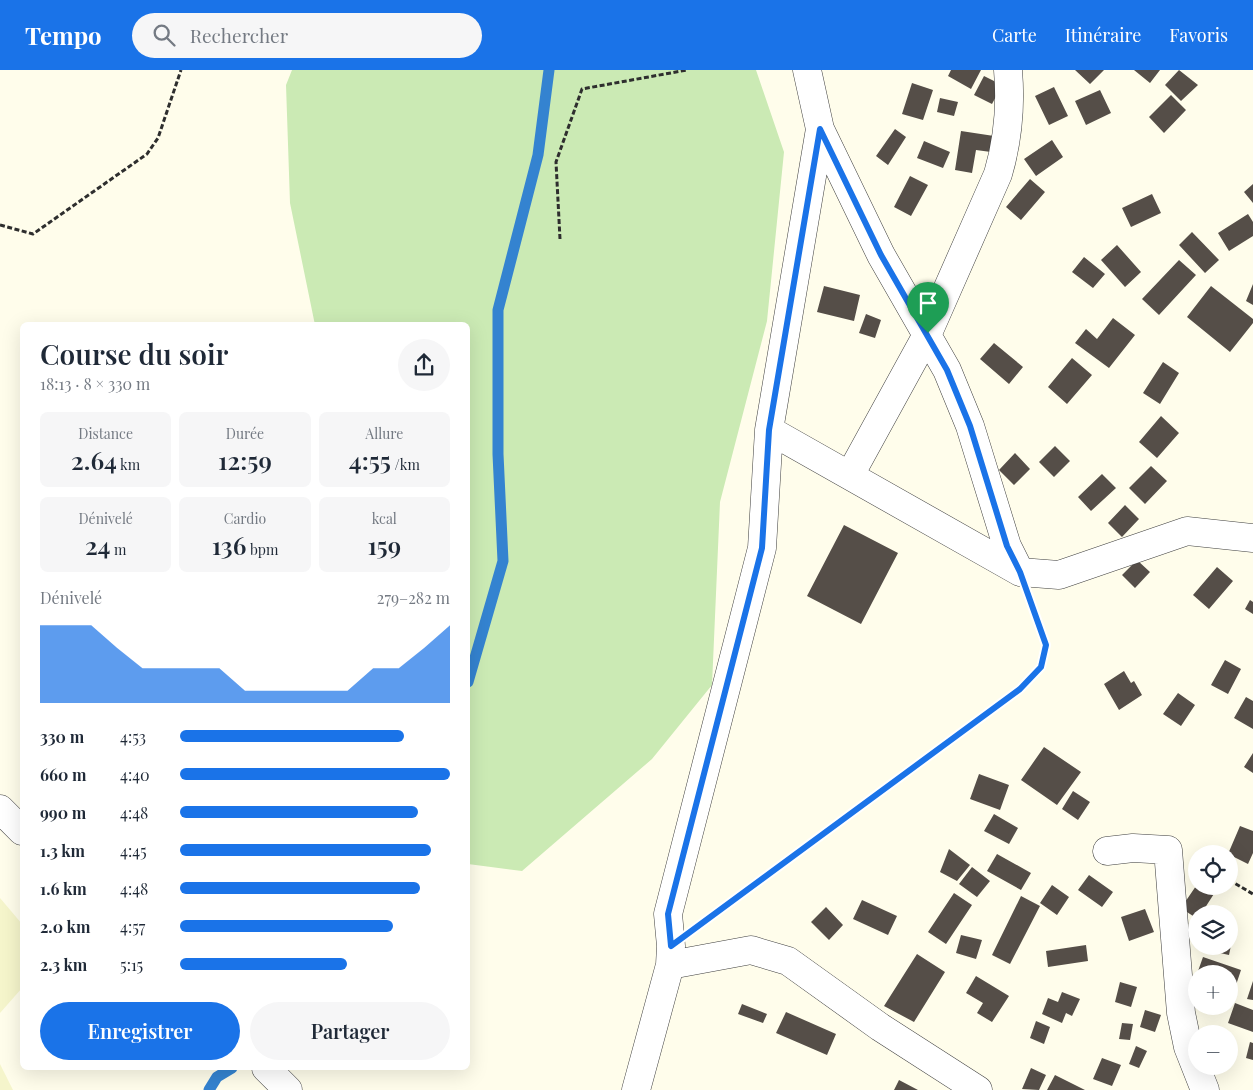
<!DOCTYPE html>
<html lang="fr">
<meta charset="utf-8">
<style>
body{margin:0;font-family:"Playfair Display",serif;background:#f6f6f7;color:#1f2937;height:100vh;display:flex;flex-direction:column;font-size:19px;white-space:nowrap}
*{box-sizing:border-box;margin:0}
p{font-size:16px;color:#747a83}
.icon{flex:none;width:28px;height:28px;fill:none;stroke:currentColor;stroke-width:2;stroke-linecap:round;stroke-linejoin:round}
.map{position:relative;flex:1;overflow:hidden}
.side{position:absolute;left:20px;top:252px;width:450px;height:748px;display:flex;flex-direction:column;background:#fff;border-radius:8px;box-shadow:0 5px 20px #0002}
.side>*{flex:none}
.controls{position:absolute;left:1188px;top:775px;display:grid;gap:10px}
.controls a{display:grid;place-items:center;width:50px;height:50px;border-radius:50%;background:#fff;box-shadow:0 5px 20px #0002;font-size:25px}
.pin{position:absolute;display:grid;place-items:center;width:42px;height:42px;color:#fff;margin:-51px -21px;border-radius:50% 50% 50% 0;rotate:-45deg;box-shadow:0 0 5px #0007}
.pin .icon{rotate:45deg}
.round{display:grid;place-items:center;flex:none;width:52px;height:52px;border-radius:26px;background:#f6f6f7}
.headline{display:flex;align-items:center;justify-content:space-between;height:85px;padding:0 20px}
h1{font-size:28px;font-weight:600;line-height:38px}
.figures{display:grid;grid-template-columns:repeat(3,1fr);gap:8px;height:85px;padding:5px 20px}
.figures div{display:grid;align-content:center;border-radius:8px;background:#f6f6f7;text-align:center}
.figures b{font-size:25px;font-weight:600}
.figures small{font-size:14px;font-weight:400}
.figures p{font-size:14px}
.chart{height:140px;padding:10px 20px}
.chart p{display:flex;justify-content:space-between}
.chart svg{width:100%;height:90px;margin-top:5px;fill:#1a73e8;opacity:.7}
.action{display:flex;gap:10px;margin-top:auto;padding:10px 20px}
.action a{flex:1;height:58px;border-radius:30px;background:#1a73e8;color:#fff;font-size:20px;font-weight:600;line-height:58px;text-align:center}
.action a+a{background:#f6f6f7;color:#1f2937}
ul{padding:0 20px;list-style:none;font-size:16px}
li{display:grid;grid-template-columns:80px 60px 1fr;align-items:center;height:38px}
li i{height:12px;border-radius:6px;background:#1a73e8}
header{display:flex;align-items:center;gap:30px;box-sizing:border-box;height:70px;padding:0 25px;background:#1a73e8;color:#fff}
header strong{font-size:24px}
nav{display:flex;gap:28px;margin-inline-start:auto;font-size:18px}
.search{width:350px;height:45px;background:#f6f6f7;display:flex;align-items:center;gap:12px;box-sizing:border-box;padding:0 18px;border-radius:28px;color:#747a83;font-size:19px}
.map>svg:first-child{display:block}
</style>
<header>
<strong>Tempo</strong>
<div class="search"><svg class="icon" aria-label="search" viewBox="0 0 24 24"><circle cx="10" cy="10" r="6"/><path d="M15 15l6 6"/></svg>Rechercher</div>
<nav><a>Carte</a><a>Itinéraire</a><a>Favoris</a></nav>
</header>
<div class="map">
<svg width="1253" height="1020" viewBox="0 0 1253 1020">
<rect width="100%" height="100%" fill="#fffdeb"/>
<path fill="#f5f5cb" d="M 0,828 L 22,854 L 22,918 L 0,943 Z
M 0,994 L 13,1020 L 0,1020 Z"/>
<path fill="#cbeab4" d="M 292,0 L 756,0 L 784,82 L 767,251 L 720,432 L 712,615 L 652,689 L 522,801 L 468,794 L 468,255 L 315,255 L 290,133 L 286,15 Z"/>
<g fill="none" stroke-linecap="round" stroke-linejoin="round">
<path stroke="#3483d0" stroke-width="11" d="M 468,612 L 503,491 L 498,384 L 498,240 L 538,85 L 549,0
M 209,1020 L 217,1007 L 232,998"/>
</g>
<path fill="#554e48" d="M 951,0 L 981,0 L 971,19 L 948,6 Z
M 1075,0 L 1104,0 L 1090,14 Z
M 1134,0 L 1160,0 L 1150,13 Z
M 1179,0 L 1198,15 L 1181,31 L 1165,15 Z
M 984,6 L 1002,15 L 992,34 L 974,25 Z
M 912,13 L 933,20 L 923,50 L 902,44 Z
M 1054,17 L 1068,46 L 1049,55 L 1035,26 Z
M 1100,20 L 1111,43 L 1086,55 L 1075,31 Z
M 1171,25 L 1186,40 L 1164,63 L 1149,47 Z
M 940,28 L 958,32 L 954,46 L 937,42 Z
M 895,59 L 906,67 L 888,95 L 876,86 Z
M 961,61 L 994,66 L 991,82 L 976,80 L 972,103 L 955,100 Z
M 1052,70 L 1063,87 L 1036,106 L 1024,89 Z
M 924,71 L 950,82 L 943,98 L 917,88 Z
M 910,106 L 928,115 L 911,146 L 894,137 Z
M 1030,109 L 1045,122 L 1021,150 L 1006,137 Z
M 1253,114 L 1253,133 L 1244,122 Z
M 1152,124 L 1161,143 L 1131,157 L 1122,138 Z
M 1248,144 L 1253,152 L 1253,166 L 1229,181 L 1218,163 Z
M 1192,162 L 1219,190 L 1205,203 L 1179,175 Z
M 1117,175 L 1141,202 L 1125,217 L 1101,190 Z
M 1084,187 L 1105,204 L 1093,218 L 1072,202 Z
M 1179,190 L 1196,205 L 1159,245 L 1142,229 Z
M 1253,214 L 1253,235 L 1246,231 Z
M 824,216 L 860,225 L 854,251 L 817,242 Z
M 1211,216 L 1253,249 L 1253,253 L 1230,282 L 1187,247 Z
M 866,244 L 881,250 L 875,268 L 859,263 Z
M 1113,248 L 1135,265 L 1109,298 L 1075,273 L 1086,259 L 1097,269 Z
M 994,273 L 1023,297 L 1009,314 L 980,289 Z
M 1072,288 L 1092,305 L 1067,334 L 1048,317 Z
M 1163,292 L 1179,303 L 1160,334 L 1143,323 Z
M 1161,346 L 1179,363 L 1157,388 L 1139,372 Z
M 1055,376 L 1070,391 L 1054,407 L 1039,392 Z
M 1015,383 L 1030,399 L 1014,415 L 999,400 Z
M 1151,396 L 1167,411 L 1145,434 L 1129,418 Z
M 1102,404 L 1116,418 L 1091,441 L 1078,427 Z
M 1125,435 L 1139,449 L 1122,467 L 1108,453 Z
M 844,455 L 898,483 L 861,554 L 807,526 Z
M 1137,490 L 1150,502 L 1135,518 L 1122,505 Z
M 1217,497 L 1233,511 L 1209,539 L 1193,525 Z
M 1250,530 L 1253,532 L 1253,544 L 1245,539 Z
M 1225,590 L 1241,599 L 1228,624 L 1211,615 Z
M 1124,601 L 1131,613 L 1134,611 L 1142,625 L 1119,640 L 1104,614 Z
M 1178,623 L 1195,635 L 1181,656 L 1163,644 Z
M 1246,627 L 1253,631 L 1253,659 L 1234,648 Z
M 1044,677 L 1081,702 L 1057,735 L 1021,710 Z
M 1253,683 L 1253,703 L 1244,697 Z
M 979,704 L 1009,715 L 1000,740 L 970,729 Z
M 1073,721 L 1090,732 L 1078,750 L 1062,739 Z
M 994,744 L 1018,758 L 1009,774 L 984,761 Z
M 1240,756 L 1253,761 L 1253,783 L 1248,794 L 1228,784 Z
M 949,779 L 970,795 L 957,811 L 940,802 Z
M 997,784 L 1031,803 L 1021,820 L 987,801 Z
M 972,797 L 990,811 L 977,827 L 959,814 Z
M 1089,805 L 1113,822 L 1102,837 L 1078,820 Z
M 1052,815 L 1069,827 L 1057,845 L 1040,833 Z
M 1196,816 L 1219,816 L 1201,844 L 1196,844 L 1196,848 L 1181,838 Z
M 954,823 L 972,835 L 946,874 L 928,862 Z
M 1021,826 L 1040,836 L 1010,894 L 992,885 Z
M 862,830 L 897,846 L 888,865 L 853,849 Z
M 826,837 L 843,855 L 829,870 L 811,852 Z
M 1145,839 L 1154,862 L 1129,871 L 1121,847 Z
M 1229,855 L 1235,856 L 1229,885 L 1211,881 L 1211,876 L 1229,876 Z
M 961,865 L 982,870 L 976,889 L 956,883 Z
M 1086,875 L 1088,891 L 1048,897 L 1046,881 Z
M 917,884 L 945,902 L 914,952 L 884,936 Z
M 1203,887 L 1241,900 L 1234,921 L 1229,919 L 1229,904 L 1197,904 Z
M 976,906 L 1009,926 L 992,952 L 977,943 L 983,933 L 966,923 Z
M 1196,908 L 1196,930 L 1189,928 Z
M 1253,911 L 1253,930 L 1247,929 Z
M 1120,912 L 1137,917 L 1131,937 L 1115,932 Z
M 1062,922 L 1080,929 L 1072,946 L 1066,943 L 1062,953 L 1042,944 L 1048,928 L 1058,932 Z
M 1235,933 L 1253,940 L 1253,962 L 1228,953 Z
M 742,934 L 767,944 L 763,953 L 738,944 Z
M 1145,940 L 1161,945 L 1155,962 L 1140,957 Z
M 786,942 L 836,964 L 827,985 L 776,963 Z
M 1036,951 L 1050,957 L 1044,974 L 1030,968 Z
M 1122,953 L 1133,954 L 1130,970 L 1119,969 Z
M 1250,972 L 1253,973 L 1253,990 L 1246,988 Z
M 1136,976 L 1147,981 L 1139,998 L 1129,994 Z
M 1102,988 L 1121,995 L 1112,1016 L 1093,1009 Z
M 1031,998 L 1046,1005 L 1039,1020 L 1022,1019 Z
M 1055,1005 L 1085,1020 L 1047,1020 Z
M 899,1010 L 918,1020 L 894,1020 Z"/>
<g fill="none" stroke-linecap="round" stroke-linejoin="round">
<defs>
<path id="minor" d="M 807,0 L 820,59 L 881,185 L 947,300 L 970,356 L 1007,476 L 1020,502
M 769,360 L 1020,502 L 1059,505 L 1187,461 L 1253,468
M 850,405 L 928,263 L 998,104 C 1008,70 1011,35 1008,0
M 0,739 L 22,761
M 1107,781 L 1133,778 L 1168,780 L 1181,943 L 1188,977 L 1205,1020
M 670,895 L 751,880 L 788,891 L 880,957 L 978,1020
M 266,998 L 288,1020
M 636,1020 L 670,895 L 671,876 L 668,844 L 762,478 L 769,360 L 820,59"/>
</defs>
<use href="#minor" stroke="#3f3f3f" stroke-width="29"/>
<path stroke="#2e2e2e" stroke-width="3" stroke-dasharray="5 2.5" stroke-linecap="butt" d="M 0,155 L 33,164 L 147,84 L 158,68 L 181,0
M 560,169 L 556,92 L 582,19 L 687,0
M 1229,810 L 1253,824
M 702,853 L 1020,619 C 1054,583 1048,581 1032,537"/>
<use href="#minor" stroke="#fff" stroke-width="28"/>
</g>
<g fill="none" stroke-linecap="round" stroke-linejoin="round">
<defs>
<path id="route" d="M 820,59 L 881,185 L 947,300 L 970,356 L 1007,476 L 1020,502 L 1046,575 L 1041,597 L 1020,619 L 671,876 L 668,844 L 762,478 L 769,360 Z"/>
</defs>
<use href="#route" stroke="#fff" stroke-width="10"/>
<use href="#route" stroke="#1a73e8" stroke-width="6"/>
</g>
</svg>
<div class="controls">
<a><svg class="icon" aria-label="locate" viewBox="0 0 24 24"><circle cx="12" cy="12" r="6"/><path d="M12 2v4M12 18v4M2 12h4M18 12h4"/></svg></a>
<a><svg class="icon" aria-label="layers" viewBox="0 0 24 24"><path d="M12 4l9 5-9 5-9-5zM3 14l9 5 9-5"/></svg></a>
<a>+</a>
<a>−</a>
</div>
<div class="pin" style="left:928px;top:263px;background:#1e9e55"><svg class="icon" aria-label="arrive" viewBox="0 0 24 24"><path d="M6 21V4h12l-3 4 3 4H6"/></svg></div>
<section class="side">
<div class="headline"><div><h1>Course du soir</h1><p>18:13 · 8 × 330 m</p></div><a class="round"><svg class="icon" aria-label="share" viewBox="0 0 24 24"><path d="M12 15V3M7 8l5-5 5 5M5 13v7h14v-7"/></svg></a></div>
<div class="figures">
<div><p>Distance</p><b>2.64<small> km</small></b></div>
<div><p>Durée</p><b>12:59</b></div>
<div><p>Allure</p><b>4:55<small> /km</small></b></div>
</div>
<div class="figures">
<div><p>Dénivelé</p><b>24<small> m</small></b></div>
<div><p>Cardio</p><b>136<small> bpm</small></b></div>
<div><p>kcal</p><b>159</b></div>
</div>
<div class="chart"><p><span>Dénivelé</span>279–282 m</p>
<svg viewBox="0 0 160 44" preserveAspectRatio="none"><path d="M0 44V6L10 6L20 6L30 17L40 27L50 27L60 27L70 27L80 38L90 38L100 38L110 38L120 38L130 27L140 27L150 17L160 6V44z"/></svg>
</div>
<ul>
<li><b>330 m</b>4:53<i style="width:83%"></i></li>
<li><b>660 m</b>4:40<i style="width:100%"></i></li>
<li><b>990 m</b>4:48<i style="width:88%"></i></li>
<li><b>1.3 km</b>4:45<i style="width:93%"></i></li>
<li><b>1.6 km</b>4:48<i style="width:89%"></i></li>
<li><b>2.0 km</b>4:57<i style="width:79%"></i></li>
<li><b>2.3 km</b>5:15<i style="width:62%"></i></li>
</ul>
<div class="action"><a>Enregistrer</a><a>Partager</a></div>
</section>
</div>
